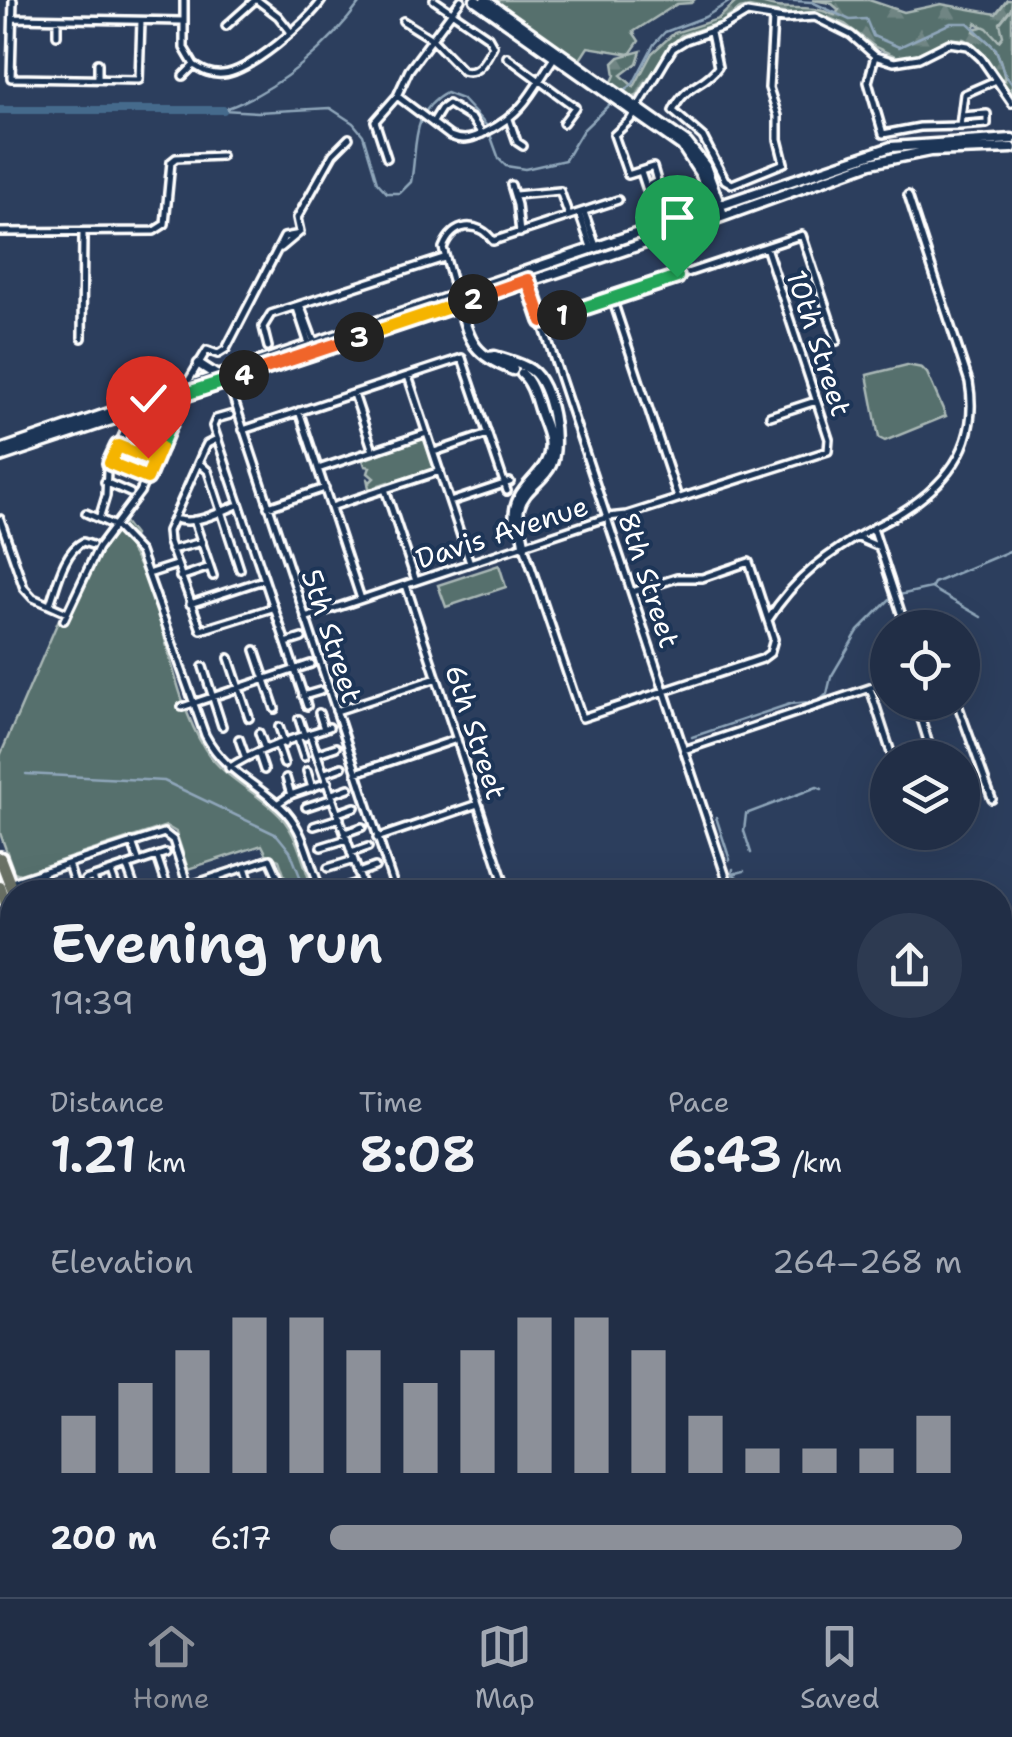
<!DOCTYPE html>
<meta charset="utf-8">
<style>
body{margin:0;font-family:"Shantell Sans",sans-serif;background:#2d3a51;color:#f1f3f6;height:100vh;display:flex;flex-direction:column;font-size:38px;white-space:nowrap}
*{box-sizing:border-box;margin:0}
p{font-size:32px;color:#a2a8b3}
.icon{flex:none;width:55px;height:55px;fill:none;stroke:currentColor;stroke-width:2;stroke-linecap:round;stroke-linejoin:round}
.map{position:relative;flex:1;overflow:hidden}
.drawer{position:absolute;left:0px;top:880px;width:1012px;height:718px;display:flex;flex-direction:column;background:#212e46;border-radius:40px 40px 0 0;box-shadow:0 10px 40px #0002,0 0 0 2px #3e4a5f}
.drawer>*{flex:none}
.tools{position:absolute;left:870px;top:610px;display:grid;gap:20px}
.tools a{display:grid;place-items:center;width:110px;height:110px;border-radius:50%;background:#212e46;box-shadow:0 10px 40px #0002,0 0 0 2px #3e4a5f;font-size:50px}
.pin{position:absolute;display:grid;place-items:center;width:85px;height:85px;color:#fff;margin:-102px -42px;border-radius:50% 50% 50% 0;rotate:-45deg;box-shadow:0 0 10px #0007}
.pin .icon{rotate:45deg}
.km{position:absolute;width:50px;height:50px;margin:-25px;border-radius:50%;background:#222;color:#fff;font-size:28px;line-height:50px;text-align:center}
.round{display:grid;place-items:center;flex:none;width:105px;height:105px;border-radius:52px;background:#2d3a51}
.headline{display:flex;align-items:center;justify-content:space-between;height:170px;padding:0 50px}
h1{font-size:55px;font-weight:600;line-height:75px}
.figures{display:grid;grid-template-columns:repeat(3,1fr);gap:15px;height:170px;padding:10px 50px}
.figures div{display:grid;align-content:center}
.figures b{font-size:50px;font-weight:600}
.figures small{font-size:28px;font-weight:400}
.figures p{font-size:28px}
.chart{height:280px;padding:20px 50px}
.chart p{display:flex;justify-content:space-between}
.chart svg{width:100%;height:180px;margin-top:10px;stroke:#8c9099;stroke-width:6}
ul{padding:0 50px;list-style:none;font-size:32px}
li{display:grid;grid-template-columns:160px 120px 1fr;align-items:center;height:75px}
li i{height:25px;border-radius:12px;background:#8c9099}
.tabs{display:flex;justify-content:space-around;align-items:center;height:140px;border-top:2px solid #3e4a5f;background:#212e46;font-size:28px;color:#a2a8b3}
.tabs a{display:grid;justify-items:center;gap:5px}
.tabs .selected{color:#8c9099}
.map>svg:first-child{display:block}
</style>
<div class="map">
<svg width="1012" height="1597" viewBox="0 0 1012 1597">
<defs>
<pattern id="forest-firs" width="22" height="20" patternUnits="userSpaceOnUse" patternTransform="scale(2.5)"><rect width="22" height="20" fill="#56706d"/><path d="M5 1l3.5 6h-7zM16 11l3.5 6h-7z" fill="#6f8583"/></pattern>
</defs>
<rect width="100%" height="100%" fill="#2c3e5d"/>
<filter id="ink" filterUnits="userSpaceOnUse"><feTurbulence type="fractalNoise" baseFrequency=".01" numOctaves="2"/><feDisplacementMap in="SourceGraphic" scale="20" xChannelSelector="R" yChannelSelector="G"/><feConvolveMatrix kernelMatrix="1 2 1 2 8 2 1 2 1" color-interpolation-filters="sRGB"/></filter>
<g filter="url(#ink)">
<path fill="#56706d" stroke="#aab8b6" stroke-width="2.5" d="M 493,0 L 694,0 L 691,3 L 677,4 L 633,32 L 639,41 L 630,54 L 588,47 L 579,61 Z
M 1012,0 L 1012,101 L 964,32 L 992,24 Z
M 907,365 L 922,368 L 927,373 L 946,416 L 885,441 L 879,438 L 867,375 Z
M 421,438 L 427,441 L 435,465 L 432,471 L 390,485 L 388,482 L 379,485 L 378,489 L 369,488 L 367,478 L 370,482 L 374,478 L 368,473 L 370,467 L 365,466 L 363,460 Z
M 124,522 L 134,535 L 128,546 C 168,607 167,688 205,749 C 224,779 257,791 280,816 C 296,833 302,858 309,879 L 288,886 L 279,860 L 267,855 L 262,845 L 188,869 L 176,832 L 166,826 L 20,874 L 14,872 L 0,833 L 0,756 L 59,619 L 67,622 L 96,558 Z
M 499,565 L 506,587 L 446,607 L 438,585 Z
M 861,1585 L 956,1585 L 960,1597 L 865,1597 Z"/>
<path fill="url(#forest-firs)" stroke="#aab8b6" stroke-width="2.5" d="M 755,0 C 782,15 804,1 835,15 L 839,10 L 831,3 L 812,0 L 869,0 L 904,12 L 941,4 L 996,14 L 1007,0 L 1012,0 L 1011,9 L 1000,23 L 1003,36 L 999,41 L 987,28 L 976,23 L 974,31 C 997,46 1000,54 1005,80 L 993,75 L 978,50 L 964,39 L 949,39 L 912,56 L 899,58 L 875,47 L 845,24 L 813,12 L 787,14 L 749,7 L 740,9 L 722,22 L 681,35 L 668,49 L 637,96 L 631,98 L 611,84 L 615,75 L 613,63 L 619,57 L 641,51 L 637,63 L 621,75 L 634,87 L 652,53 L 674,33 L 718,19 L 736,2 Z"/>
<g fill="none" stroke-linecap="round" stroke-linejoin="round">
<path stroke="#8fa6ba" stroke-width="2.5" d="M 778,0 L 812,2 L 850,20 L 866,19 L 873,36 L 899,47 L 951,23 L 968,23 L 996,49 L 1004,73 L 1012,84
M 624,91 L 633,84 L 654,44 L 665,32 L 705,17 L 732,0
M 225,109 C 279,90 329,46 362,0
M 223,110 L 258,112 L 330,108 L 353,123 L 363,135 L 377,182 L 387,193 L 400,193 L 411,182 C 418,149 409,113 446,93 L 462,99 L 487,126 L 499,159 L 506,166 L 525,169 L 565,160 L 583,130 L 612,102
M 931,588 L 981,617
M 899,595 L 931,588 L 934,583 L 1012,550
M 692,737 L 790,704 L 819,701 L 827,694 L 831,677 L 858,631 L 892,597
M 26,774 L 164,781 L 277,835 L 290,851 L 301,879
M 716,817 L 730,860
M 751,853 L 744,831 L 746,814 L 817,787 L 822,789
M 733,869 L 732,874 L 737,877 L 742,892
M 729,875 L 744,871
M 679,892 L 723,877
M 1000,1081 L 1012,1080"/>
<path stroke="#456a8c" stroke-width="8" d="M 0,110 L 223,110"/>
<defs>
<path id="street" d="M 13,0 L 11,78 L 139,80 L 141,21
M 184,0 L 184,48 L 194,65
M 257,0 L 278,16 L 290,31
M 13,18 L 183,21
M 403,21 L 432,39 L 463,71 C 479,76 486,58 493,46 L 488,37 L 434,0
M 226,26 L 255,0
M 711,33 L 718,67 C 704,87 686,83 673,111 L 703,137 L 725,180 L 732,184 L 784,163 L 778,139 L 778,116 L 769,88 L 773,19
M 57,35 L 57,19
M 875,56 L 868,82 L 883,134 L 920,127 L 960,126 L 964,94 L 994,81
M 507,57 L 575,107 L 563,123
M 194,65 C 203,71 211,75 223,74 C 249,72 308,22 322,0
M 183,76 L 194,65
M 98,79 L 98,63
M 397,96 L 450,136 C 464,142 474,138 488,131 C 527,111 533,88 556,55
M 509,119 L 517,142 L 523,146
M 433,122 L 441,109 L 448,104 L 472,119 L 482,134
M 960,126 L 987,124 L 987,114 L 962,116
M 387,158 L 375,121 L 397,96 L 409,70 L 461,0
M 641,172 L 651,202 L 656,202
M 511,185 L 517,205 L 520,233
M 646,187 L 657,181 L 653,167 L 628,175 L 614,135 L 630,120 L 673,48 L 686,40 L 723,27 L 747,13 L 784,19 L 815,17 L 851,35 L 875,56 L 894,62 L 919,58 L 949,43 L 968,46 L 981,58 L 1012,103
M 515,195 L 560,191 L 569,216
M 584,212 L 596,246
M 579,213 L 591,247
M 0,232 L 154,231 L 165,224 L 171,162 L 176,158 L 221,156
M 281,248 L 300,232 L 297,218 L 333,154 L 349,138
M 529,283 L 731,892
M 456,294 L 443,248 C 453,222 478,220 493,241 L 618,200
M 612,298 L 678,498
M 301,307 L 314,342
M 297,308 L 309,344
M 542,321 L 802,235 L 837,341
M 82,338 L 83,234
M 268,347 L 263,327 L 271,314 L 444,258
M 408,376 L 470,563
M 186,385 L 207,350 L 218,354 L 226,349 L 284,237 L 295,235
M 231,391 L 396,892
M 354,394 L 373,451
M 299,411 L 361,599
M 230,415 L 216,419 L 213,426 L 307,706
M 770,416 L 816,401
M 243,430 L 462,358 L 507,491
M 217,439 L 207,444 L 204,450 L 168,531 L 169,542 L 201,630 L 272,608
M 118,446 L 148,459
M 434,452 L 488,434
M 110,463 L 147,478
M 199,463 L 208,471 L 240,569
M 318,469 L 427,433
M 105,482 L 130,493
M 385,489 L 416,581
M 450,502 L 510,482
M 268,507 L 325,488
M 331,507 L 440,471
M 86,513 L 115,526 L 140,552 L 205,735 C 225,773 258,783 286,812 C 307,836 309,866 322,892
M 0,519 L 24,588 L 33,598 L 67,613
M 99,519 L 106,496 L 107,471 L 128,424 L 134,422 L 159,432
M 175,519 C 195,526 219,512 238,505
M 194,520 L 213,576
M 856,537 L 877,546
M 524,546 L 582,718 L 762,659 L 770,653 L 774,639 L 749,562 L 702,578 L 677,578 L 632,592
M 171,550 L 202,542
M 151,573 L 176,565
M 180,577 L 210,567
M 406,585 L 507,892
M 50,604 C 57,585 64,551 83,542 L 92,545
M 190,604 L 263,580
M 305,618 L 608,517 L 627,515 L 828,451 L 829,439 L 766,247
M 64,620 L 98,548 L 140,492 L 182,395
M 768,620 C 794,578 830,551 873,528
M 906,628 L 873,528 C 934,498 982,455 969,382 L 908,195
M 286,643 L 302,638
M 255,650 L 275,709
M 229,658 L 249,718
M 203,667 L 222,726
M 870,688 L 891,753
M 303,696 L 320,691
M 916,702 L 933,758
M 957,702 L 992,799
M 182,707 L 311,664
M 336,711 L 437,678
M 319,713 L 324,729
M 299,719 L 305,737
M 279,727 L 285,744
M 259,733 L 265,749
M 311,737 L 365,892
M 239,739 L 245,756
M 298,739 L 304,757
M 278,746 L 284,764
M 684,750 L 888,682
M 258,752 L 264,770
M 318,753 L 336,747
M 229,768 C 258,748 297,738 329,727
M 307,771 L 312,788
M 325,773 L 342,767
M 356,773 L 457,739
M 286,778 L 291,795
M 332,794 L 349,788
M 277,804 L 290,795 L 328,782
M 306,807 L 333,798
M 338,813 L 355,807
M 314,826 L 340,818
M 345,833 L 362,827
M 377,838 L 478,804
M 132,842 L 139,862
M 321,847 L 347,839
M 351,853 L 368,847
M 157,856 L 169,892
M 68,864 L 77,892
M 127,866 L 136,892
M 245,867 L 253,892
M 328,868 L 354,860
M 41,872 L 48,892
M 111,872 L 118,892
M 358,873 L 375,867
M 217,876 L 223,892
M 93,877 L 98,892
M 85,880 L 166,853
M 12,882 L 164,833 L 173,840 L 190,892
M 188,886 L 270,859 L 285,892
M 348,886 L 361,882
M 365,892 L 381,887
M 0,947 L 12,942
M 0,1034 L 12,1030
M 0,1041 L 12,1037
M 0,1116 L 12,1111
M 12,1187 L 0,1192 L 12,1222
M 0,1209 L 12,1237
M 0,1263 L 12,1258
M 0,1404 L 12,1400
M 0,1411 L 12,1407
M 475,1585 L 476,1588
M 527,1585 L 536,1589 L 546,1585
M 636,1585 L 647,1588 L 659,1585
M 688,1585 L 692,1597
M 780,1585 L 784,1597
M 959,1585 L 963,1597
M 480,1597 L 500,1590
M 502,1597 L 500,1590 L 515,1585
M 576,1597 L 580,1585
M 598,1597 L 602,1585
M 626,1597 L 631,1585
M 763,1597 L 782,1591"/>
<path id="secondary" d="M 475,0 L 682,146 L 701,175 L 714,210
M 485,0 L 687,143 L 705,166 L 722,212
M 458,300 C 470,341 471,354 513,370
M 488,357 L 495,356 C 507,360 521,363 531,370 C 551,383 561,444 551,465 C 543,482 524,488 519,508 C 516,521 524,533 524,546
M 199,364 L 216,375
M 160,403 L 169,407 L 173,416
M 0,450 L 891,147 L 1012,139
M 0,457 L 691,228 L 871,163 L 930,151 L 1012,148
M 515,523 C 509,482 556,477 549,439 C 547,429 542,419 539,409 C 535,396 532,383 522,374
M 151,1585 L 154,1597
M 163,1585 L 167,1597
M 439,1585 L 443,1597
M 449,1585 L 453,1597
M 809,1585 L 813,1597
M 819,1585 L 823,1597
M 301,1597 L 340,1585
M 341,1597 L 376,1585"/>
<path id="primary" d="M 0,858 L 13,892
M 0,887 L 12,922
M 267,1585 L 271,1597
M 279,1585 L 283,1597"/>
</defs>
<use href="#street" stroke="#fff" stroke-width="12"/>
<use href="#secondary" stroke="#fff" stroke-width="15"/>
<use href="#primary" stroke="#fff" stroke-width="18"/>
<use href="#street" stroke="#1d3557" stroke-width="5"/>
<use href="#secondary" stroke="#1d3557" stroke-width="8"/>
<use href="#primary" stroke="#6b7165" stroke-width="10"/>
</g>
</g>
<g fill="none" stroke-linecap="round" stroke-linejoin="round" filter="url(#ink)">
<defs>
<path id="split-1" d="M 562,315 L 677,277"/>
<path id="split-2" d="M 473,299 L 528,280 L 542,321 L 562,315"/>
<path id="split-3" d="M 359,337 L 473,299"/>
<path id="split-4" d="M 244,375 L 359,337"/>
<path id="split-5" d="M 160,447 L 182,395 L 244,375"/>
<path id="split-6" d="M 148,458 L 118,446 L 110,463 L 147,478 L 160,447"/>
</defs>
<use href="#split-1" stroke="#fff" stroke-width="20"/>
<use href="#split-2" stroke="#fff" stroke-width="20"/>
<use href="#split-3" stroke="#fff" stroke-width="20"/>
<use href="#split-4" stroke="#fff" stroke-width="20"/>
<use href="#split-5" stroke="#fff" stroke-width="20"/>
<use href="#split-6" stroke="#fff" stroke-width="20"/>
<use href="#split-1" stroke="#22a559" stroke-width="12"/>
<use href="#split-2" stroke="#f0652b" stroke-width="12"/>
<use href="#split-3" stroke="#f5b400" stroke-width="12"/>
<use href="#split-4" stroke="#f0652b" stroke-width="12"/>
<use href="#split-5" stroke="#22a559" stroke-width="12"/>
<use href="#split-6" stroke="#f5b400" stroke-width="12"/>
</g>
<g text-anchor="middle" stroke-width="8" stroke-linejoin="round" paint-order="stroke">
<g font-size="28" fill="#fff" stroke="#1d3557">
<text transform="translate(819 343) rotate(72)" y="10">10th Street</text>
<text transform="translate(502 532) rotate(-18)" y="10">Davis Avenue</text>
<text transform="translate(649 580) rotate(72)" y="10">8th Street</text>
<text transform="translate(332 636) rotate(72)" y="10">5th Street</text>
<text transform="translate(476 732) rotate(72)" y="10">6th Street</text>
</g>
</g>
</svg>
<div class="tools">
<a><svg class="icon" aria-label="locate" viewBox="0 0 24 24"><circle cx="12" cy="12" r="6"/><path d="M12 2v4M12 18v4M2 12h4M18 12h4"/></svg></a>
<a><svg class="icon" aria-label="layers" viewBox="0 0 24 24"><path d="M12 4l9 5-9 5-9-5zM3 14l9 5 9-5"/></svg></a>
</div>
<div class="pin" style="left:677px;top:277px;background:#1e9e55"><svg class="icon" aria-label="arrive" viewBox="0 0 24 24"><path d="M6 21V4h12l-3 4 3 4H6"/></svg></div>
<div class="pin" style="left:148px;top:458px;background:#d93025"><svg class="icon" aria-label="check" viewBox="0 0 24 24"><path d="M5 12l5 5 9-10"/></svg></div>
<b class="km" style="left:562px;top:315px">1</b>
<b class="km" style="left:473px;top:299px">2</b>
<b class="km" style="left:359px;top:337px">3</b>
<b class="km" style="left:244px;top:375px">4</b>
<section class="drawer">
<div class="headline"><div><h1>Evening run</h1><p>19:39</p></div><a class="round"><svg class="icon" aria-label="share" viewBox="0 0 24 24"><path d="M12 15V3M7 8l5-5 5 5M5 13v7h14v-7"/></svg></a></div>
<div class="figures">
<div><p>Distance</p><b>1.21<small> km</small></b></div>
<div><p>Time</p><b>8:08</b></div>
<div><p>Pace</p><b>6:43<small> /km</small></b></div>
</div>
<div class="chart"><p><span>Elevation</span>264–268 m</p>
<svg viewBox="0 0 160 44" preserveAspectRatio="none"><path d="M5 44V30M15 44V22M25 44V14M35 44V6M45 44V6M55 44V14M65 44V22M75 44V14M85 44V6M95 44V6M105 44V14M115 44V30M125 44V38M135 44V38M145 44V38M155 44V30"/></svg>
</div>
<ul>
<li><b>200 m</b>6:17<i style="width:100%"></i></li>
</ul>
</section>
</div>
<nav class="tabs">
<a class="selected"><svg class="icon" aria-label="home" viewBox="0 0 24 24"><path d="M3 11l9-7 9 7M6 9v11h12V9"/></svg>Home</a>
<a><svg class="icon" aria-label="map" viewBox="0 0 24 24"><path d="M3 6l6-2 6 2 6-2v14l-6 2-6-2-6 2zM9 4v14M15 6v14"/></svg>Map</a>
<a><svg class="icon" aria-label="saved" viewBox="0 0 24 24"><path d="M7 4h10v16l-5-4-5 4z"/></svg>Saved</a>
</nav>
